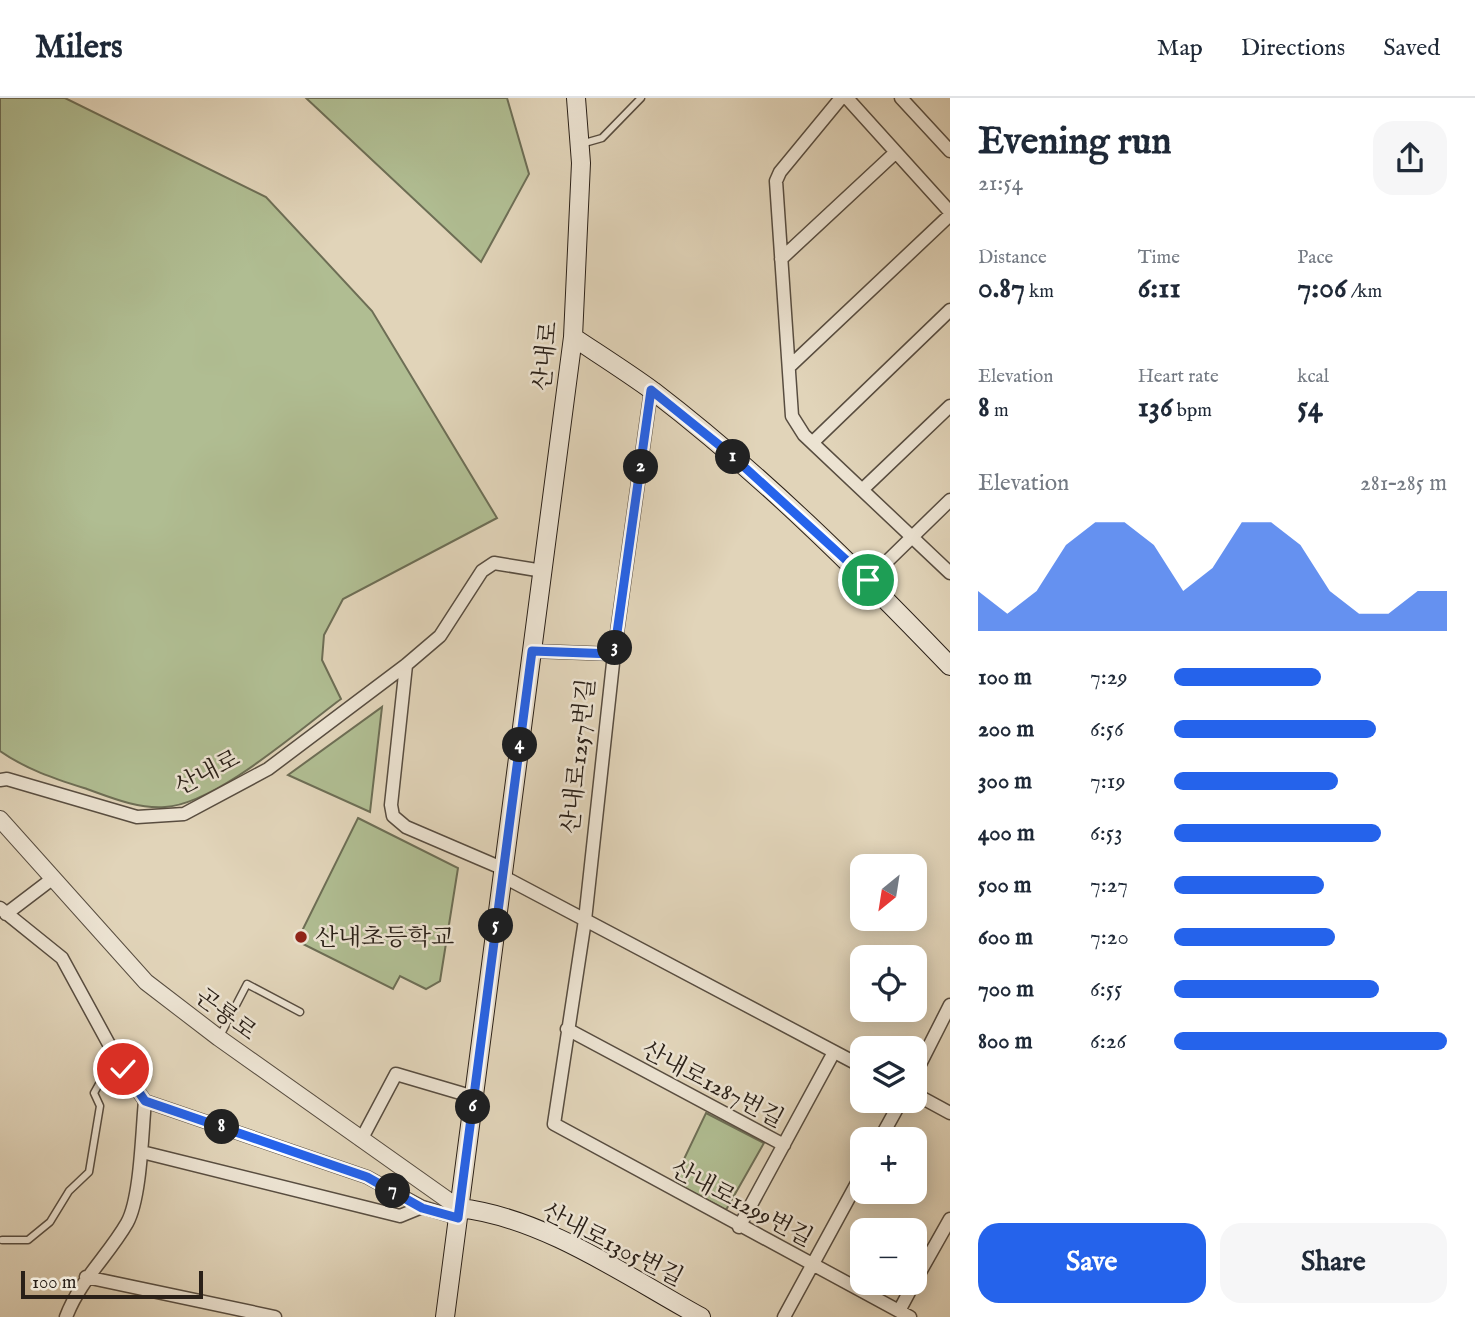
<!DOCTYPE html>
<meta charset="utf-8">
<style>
body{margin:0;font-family:"IM FELL English","Noto Serif KR",serif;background:#f6f6f7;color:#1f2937;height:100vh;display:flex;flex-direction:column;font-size:26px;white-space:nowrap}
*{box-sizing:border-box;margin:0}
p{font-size:23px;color:#747a83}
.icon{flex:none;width:38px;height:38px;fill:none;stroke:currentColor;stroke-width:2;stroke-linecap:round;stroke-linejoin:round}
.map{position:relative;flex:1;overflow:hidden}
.side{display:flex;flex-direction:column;background:#fff;width:525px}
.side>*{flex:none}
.needle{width:46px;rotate:210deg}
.tools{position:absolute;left:850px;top:756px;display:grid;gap:14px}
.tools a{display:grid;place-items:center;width:77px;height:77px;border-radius:14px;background:#fff;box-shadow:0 4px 18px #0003;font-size:35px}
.scale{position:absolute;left:21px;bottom:18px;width:182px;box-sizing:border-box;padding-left:7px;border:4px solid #2a2018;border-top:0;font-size:19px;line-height:24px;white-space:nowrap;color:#2a2018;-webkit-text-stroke:5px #ece3d2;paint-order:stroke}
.pin{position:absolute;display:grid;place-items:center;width:60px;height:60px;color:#fff;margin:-30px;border:4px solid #fff;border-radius:50%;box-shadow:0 2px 7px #0007}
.km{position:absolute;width:35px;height:35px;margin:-18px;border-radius:50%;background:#222;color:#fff;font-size:19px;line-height:35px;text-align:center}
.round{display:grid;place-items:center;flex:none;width:74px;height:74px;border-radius:21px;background:#f6f6f7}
.summary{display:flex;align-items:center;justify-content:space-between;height:119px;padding:0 28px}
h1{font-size:38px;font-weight:700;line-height:52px}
.stats{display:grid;grid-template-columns:repeat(3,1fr);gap:10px;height:119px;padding:7px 28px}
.stats div{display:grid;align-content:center}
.stats b{font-size:30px;font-weight:700}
.stats small{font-size:19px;font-weight:400}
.stats p{font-size:19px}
.chart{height:196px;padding:14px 28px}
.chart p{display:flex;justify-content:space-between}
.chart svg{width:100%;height:126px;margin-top:7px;fill:#2563eb;opacity:.7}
.primary-button{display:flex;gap:14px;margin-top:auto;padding:14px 28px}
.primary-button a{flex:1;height:80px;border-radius:21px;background:#2563eb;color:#fff;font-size:28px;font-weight:700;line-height:80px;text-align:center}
.primary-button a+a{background:#f6f6f7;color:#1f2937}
ul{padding:0 28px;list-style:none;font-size:23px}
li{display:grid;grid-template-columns:112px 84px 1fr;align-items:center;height:52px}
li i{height:18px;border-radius:9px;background:#2563eb}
header{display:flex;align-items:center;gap:42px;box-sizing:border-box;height:98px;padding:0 35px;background:#fff;border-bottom:2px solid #e0e1e3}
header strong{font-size:33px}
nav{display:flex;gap:38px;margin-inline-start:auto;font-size:24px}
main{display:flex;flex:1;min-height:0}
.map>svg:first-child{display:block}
</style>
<header>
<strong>Milers</strong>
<nav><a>Map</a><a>Directions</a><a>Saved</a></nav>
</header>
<main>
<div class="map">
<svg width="950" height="1219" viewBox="0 0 950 1219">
<rect width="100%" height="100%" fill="#e1d4b9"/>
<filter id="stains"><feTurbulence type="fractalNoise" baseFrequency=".00286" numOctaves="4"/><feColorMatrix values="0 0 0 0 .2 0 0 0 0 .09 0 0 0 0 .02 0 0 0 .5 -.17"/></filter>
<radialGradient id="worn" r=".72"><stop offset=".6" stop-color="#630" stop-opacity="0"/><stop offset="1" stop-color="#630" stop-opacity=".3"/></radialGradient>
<path fill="#b0bd92" stroke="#6d6e55" stroke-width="2" d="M 0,0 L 65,0 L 266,99 L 372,213 L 497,420 L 343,501 L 324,537 L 322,562 L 341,601 C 299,632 216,706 165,709 C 138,711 112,700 87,691 C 56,681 27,672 0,653 Z
M 306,0 L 507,0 L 529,76 L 481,164 Z
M 382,609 L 370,714 L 288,677 Z
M 358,720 L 458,770 L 440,883 L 426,891 L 400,878 L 393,891 L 297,843 Z
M 706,1015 L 764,1045 L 726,1112 L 673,1084 Z"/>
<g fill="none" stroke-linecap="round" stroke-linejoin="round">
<defs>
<path id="service" d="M 581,46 L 602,40 L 641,0
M 220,938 L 247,886 L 300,914
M 2,1142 L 28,1142 L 50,1124 L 69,1093 L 89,1074 L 100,1008 L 94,995 L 103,979 L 118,964"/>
<path id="minor" d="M 841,0 L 780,74 L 776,83 L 792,318 L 804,337 L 950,475
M 847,0 L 950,114
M 901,0 L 950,53
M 781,161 L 896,54
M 789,269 L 950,117
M 651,292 L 614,556 L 585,822 L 554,1026 L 910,1219
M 813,344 L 950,212
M 864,390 L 950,308
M 868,482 L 950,402
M 532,553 L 614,556
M 406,567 L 391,707 L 393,718 L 406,729 L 504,771 L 504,779 L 863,969
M 0,682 L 7,681 L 137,719 L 184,716 L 268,671 L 406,567 L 440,538 L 482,473 L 494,465 L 543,473
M 0,810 L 62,860 L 123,972 L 145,1003 L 367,1079 L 422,1109 L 458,1120
M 6,816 L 52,781
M 567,931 L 784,1047
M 915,976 L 950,907
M 915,996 L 950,1015
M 880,1041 L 901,1003
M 361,1042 L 396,976 L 474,999
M 142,1054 L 400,1118 L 422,1109
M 739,1129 L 834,954
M 86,1179 L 275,1219
M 915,1183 L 950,1121
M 899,1213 L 914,1185
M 66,1219 C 80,1182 108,1158 127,1125 C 141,1100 142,1032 145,1003
M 784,1219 L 863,1074"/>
<path id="tertiary" d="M 0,721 L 146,884 L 219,940 L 459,1110"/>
<path id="secondary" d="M 573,239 C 600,257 627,274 653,293 C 760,375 857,471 950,568
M 459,1110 C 543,1119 628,1179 701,1219
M 445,1219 L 573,239 L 581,65 L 576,0"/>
</defs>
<use href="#service" stroke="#584d40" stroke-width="9"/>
<use href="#minor" stroke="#584d40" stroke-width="15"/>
<use href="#tertiary" stroke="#584d40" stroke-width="18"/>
<use href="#secondary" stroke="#2a2018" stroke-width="20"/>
<use href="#service" stroke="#ece3d2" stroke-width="6"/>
<use href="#minor" stroke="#ece3d2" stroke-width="12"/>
<use href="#tertiary" stroke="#ece3d2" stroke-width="16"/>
<use href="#secondary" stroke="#ece3d2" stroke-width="18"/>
</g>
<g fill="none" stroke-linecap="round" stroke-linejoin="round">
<defs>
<path id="route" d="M 123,971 L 145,1003 L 367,1079 L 422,1110 L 458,1120 L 532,553 L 614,556 L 651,292 L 729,355 L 868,482"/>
</defs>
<use href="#route" stroke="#fff" stroke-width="14"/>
<use href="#route" stroke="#2563eb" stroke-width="9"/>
</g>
<circle fill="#8f2418" stroke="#ece3d2" stroke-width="2.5" cx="301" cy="839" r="7"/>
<g text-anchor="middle" stroke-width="5" stroke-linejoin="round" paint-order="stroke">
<g font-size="24" fill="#2a2018" stroke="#ece3d2">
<text transform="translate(545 258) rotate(-84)" y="8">산내로</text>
<text transform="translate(578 658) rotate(-84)" y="8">산내로1257번길</text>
<text transform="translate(207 674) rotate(-27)" y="8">산내로</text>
<text transform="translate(226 916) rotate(37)" y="8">곤룡로</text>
<text transform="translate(713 986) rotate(28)" y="8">산내로1287번길</text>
<text transform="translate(742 1105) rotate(28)" y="8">산내로1299번길</text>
<text transform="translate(613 1146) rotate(27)" y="8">산내로1305번길</text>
</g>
<g font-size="24" fill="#2a2018" stroke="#ece3d2" text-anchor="start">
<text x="315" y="847">산내초등학교</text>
</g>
</g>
<rect width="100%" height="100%" filter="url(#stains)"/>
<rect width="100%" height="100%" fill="url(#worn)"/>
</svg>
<div class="tools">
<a><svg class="needle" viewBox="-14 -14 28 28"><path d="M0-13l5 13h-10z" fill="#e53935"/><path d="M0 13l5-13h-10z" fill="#747a83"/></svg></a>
<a><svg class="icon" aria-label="locate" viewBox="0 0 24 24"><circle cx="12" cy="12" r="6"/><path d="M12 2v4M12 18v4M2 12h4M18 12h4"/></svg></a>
<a><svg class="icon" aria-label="layers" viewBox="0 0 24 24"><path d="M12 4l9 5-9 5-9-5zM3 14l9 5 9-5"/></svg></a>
<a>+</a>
<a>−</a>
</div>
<div class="scale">100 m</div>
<div class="pin" style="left:868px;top:482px;background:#1e9e55"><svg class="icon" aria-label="arrive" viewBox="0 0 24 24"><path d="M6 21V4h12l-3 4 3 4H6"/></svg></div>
<div class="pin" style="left:123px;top:971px;background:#d93025"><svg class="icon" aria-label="check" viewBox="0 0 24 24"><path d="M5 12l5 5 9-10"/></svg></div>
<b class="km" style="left:733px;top:359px">1</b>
<b class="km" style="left:641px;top:369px">2</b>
<b class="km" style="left:615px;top:550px">3</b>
<b class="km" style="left:520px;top:647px">4</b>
<b class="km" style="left:496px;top:828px">5</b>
<b class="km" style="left:473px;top:1009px">6</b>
<b class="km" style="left:393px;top:1093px">7</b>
<b class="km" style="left:222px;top:1029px">8</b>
</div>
<section class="side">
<div class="summary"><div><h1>Evening run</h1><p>21:54</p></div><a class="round"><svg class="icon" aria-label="share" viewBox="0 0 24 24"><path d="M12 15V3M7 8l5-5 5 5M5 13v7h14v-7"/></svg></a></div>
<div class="stats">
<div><p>Distance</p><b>0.87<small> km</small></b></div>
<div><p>Time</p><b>6:11</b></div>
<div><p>Pace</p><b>7:06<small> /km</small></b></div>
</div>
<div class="stats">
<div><p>Elevation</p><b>8<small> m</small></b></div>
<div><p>Heart rate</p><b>136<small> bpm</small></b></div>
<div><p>kcal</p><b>54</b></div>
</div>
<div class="chart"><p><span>Elevation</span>281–285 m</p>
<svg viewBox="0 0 160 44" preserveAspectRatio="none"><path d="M0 44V30L10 38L20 30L30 14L40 6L50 6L60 14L70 30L80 22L90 6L100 6L110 14L120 30L130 38L140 38L150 30L160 30V44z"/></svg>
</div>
<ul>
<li><b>100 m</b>7:29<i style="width:54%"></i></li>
<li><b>200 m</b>6:56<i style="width:74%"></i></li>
<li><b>300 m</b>7:19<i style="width:60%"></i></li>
<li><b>400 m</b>6:53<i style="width:76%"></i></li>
<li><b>500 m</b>7:27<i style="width:55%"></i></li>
<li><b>600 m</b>7:20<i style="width:59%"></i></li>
<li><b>700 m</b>6:55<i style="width:75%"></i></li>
<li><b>800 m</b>6:26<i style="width:100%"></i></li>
</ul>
<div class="primary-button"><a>Save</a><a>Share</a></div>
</section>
</main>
